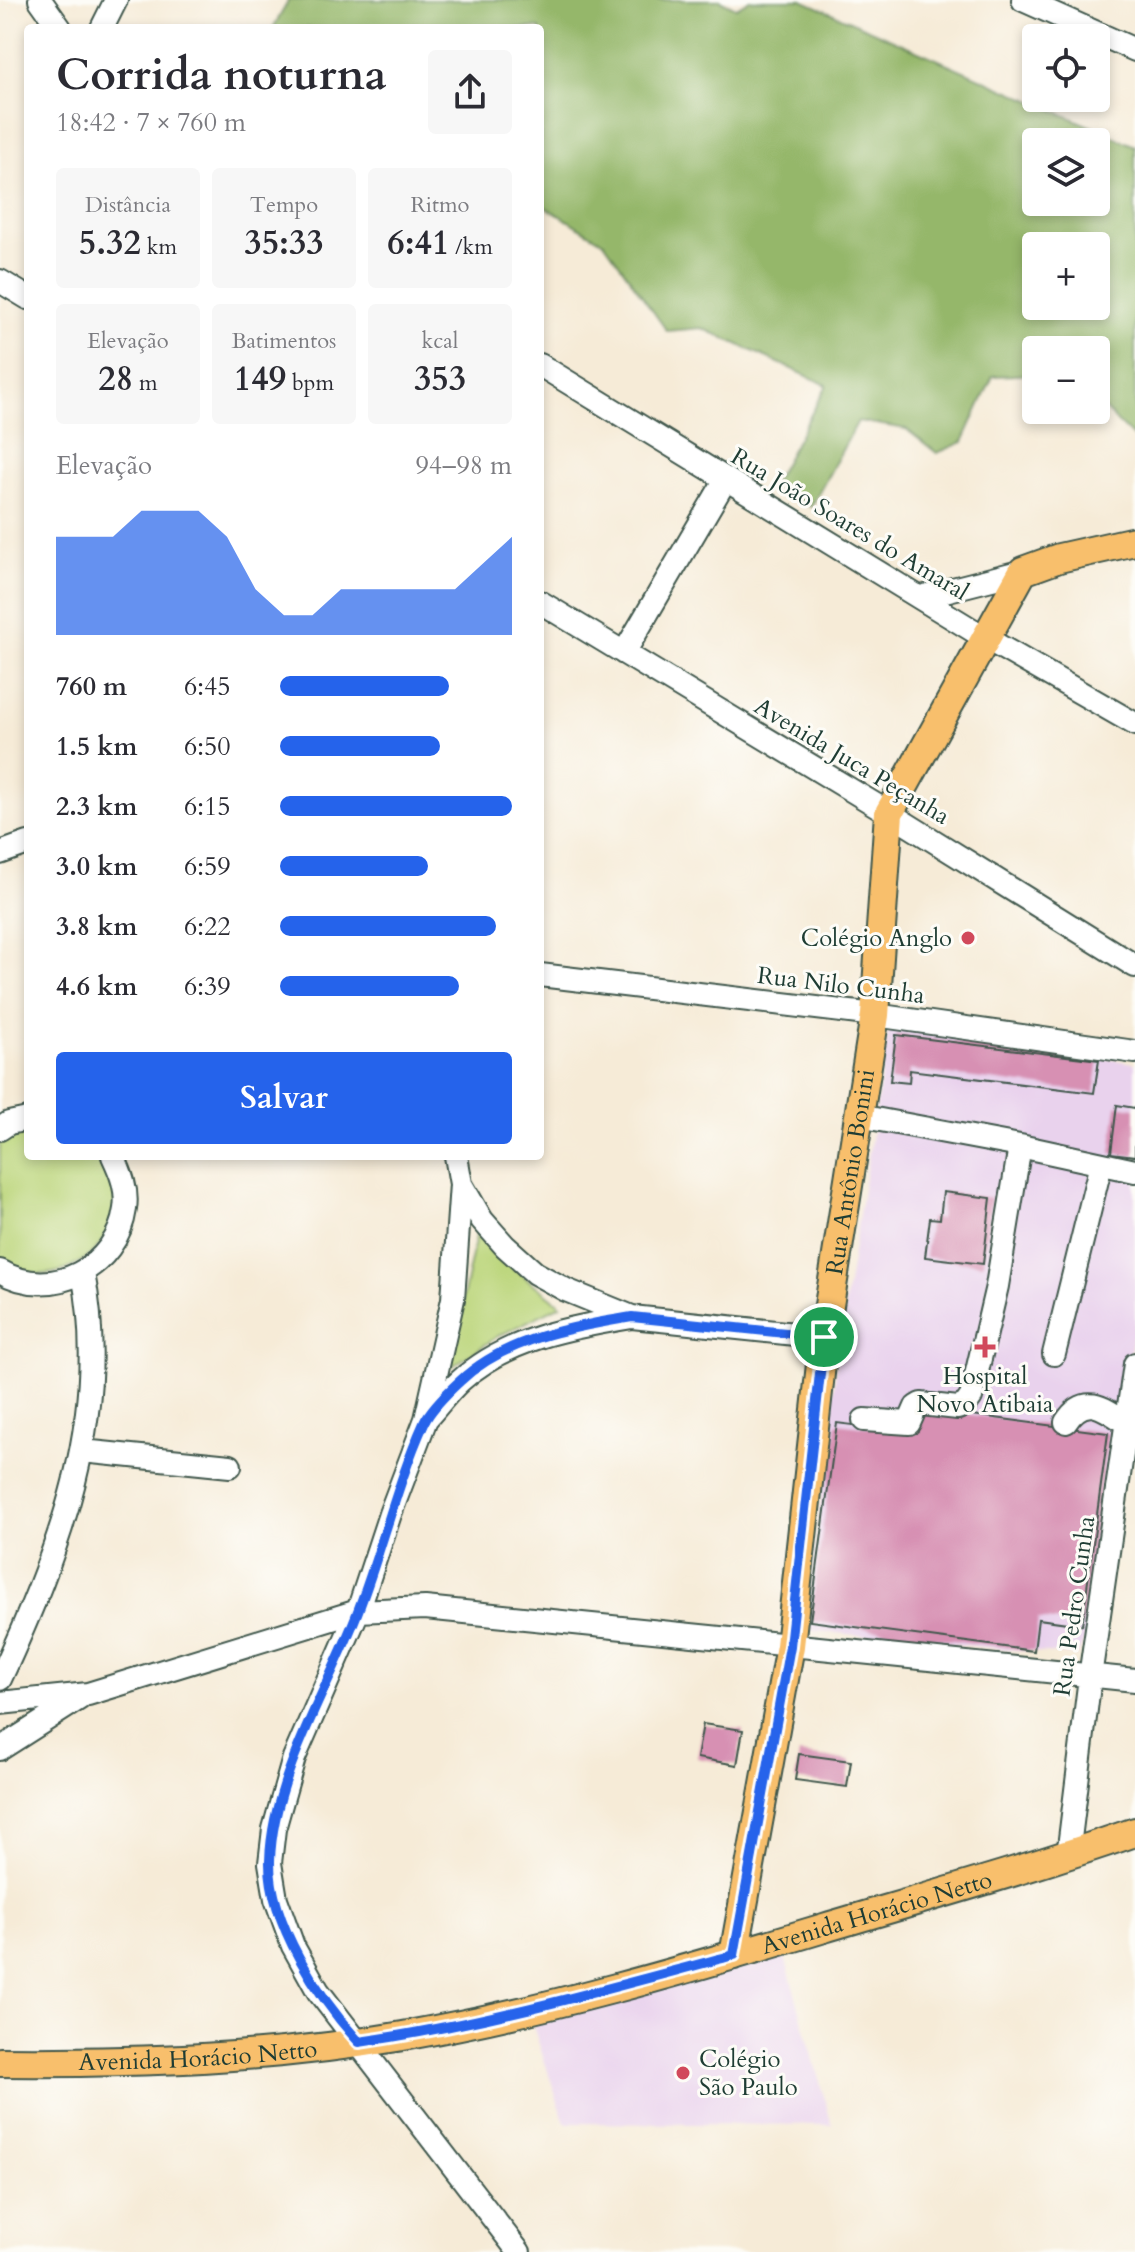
<!DOCTYPE html>
<html lang="pt">
<meta charset="utf-8">
<style>
body{margin:0;font-family:Cardo,serif;background:#f7f7f7;color:#2b2b33;height:100vh;display:flex;flex-direction:column;font-size:30px;white-space:nowrap}
*{box-sizing:border-box;margin:0}
p{font-size:26px;color:#7c7c81}
.icon{flex:none;width:44px;height:44px;fill:none;stroke:currentColor;stroke-width:2;stroke-linecap:round;stroke-linejoin:round}
.map{position:relative;flex:1;overflow:hidden}
.details{position:absolute;left:24px;top:24px;width:520px;height:1136px;display:flex;flex-direction:column;background:#fff;border-radius:8px;box-shadow:0 4px 12px #0003}
.details>*{flex:none}
.buttons{position:absolute;left:1022px;top:24px;display:grid;gap:16px}
.buttons a{display:grid;place-items:center;width:88px;height:88px;border-radius:8px;background:#fff;box-shadow:0 4px 12px #0003;font-size:40px}
.pin{position:absolute;display:grid;place-items:center;width:68px;height:68px;color:#fff;margin:-34px;border:4px solid #fff;border-radius:50%;box-shadow:0 2px 8px #0007}
.round{display:grid;place-items:center;flex:none;width:84px;height:84px;border-radius:8px;background:#f7f7f7}
.overview{display:flex;align-items:center;justify-content:space-between;height:136px;padding:0 32px}
h1{font-size:44px;font-weight:800;line-height:60px}
.figures{display:grid;grid-template-columns:repeat(3,1fr);gap:12px;height:136px;padding:8px 32px}
.figures div{display:grid;align-content:center;border-radius:8px;background:#f7f7f7;text-align:center}
.figures b{font-size:34px;font-weight:800}
.figures small{font-size:22px;font-weight:400}
.figures p{font-size:22px}
.chart{height:224px;padding:16px 32px}
.chart p{display:flex;justify-content:space-between}
.chart svg{width:100%;height:144px;margin-top:8px;fill:#2563eb;opacity:.7}
.primary-button{display:flex;gap:16px;margin-top:auto;padding:16px 32px}
.primary-button a{flex:1;height:92px;border-radius:8px;background:#2563eb;color:#fff;font-size:32px;font-weight:800;line-height:92px;text-align:center}
ul{padding:0 32px;list-style:none;font-size:26px}
li{display:grid;grid-template-columns:128px 96px 1fr;align-items:center;height:60px}
li i{height:20px;border-radius:10px;background:#2563eb}
.map>svg:first-child{display:block}
</style>
<div class="map">
<svg width="1135" height="2252" viewBox="0 0 1135 2252">
<rect width="100%" height="100%" fill="#fdfcf7"/>
<filter id="ink" filterUnits="userSpaceOnUse"><feTurbulence type="fractalNoise" baseFrequency=".0125" numOctaves="2"/><feDisplacementMap in="SourceGraphic" scale="16" xChannelSelector="R" yChannelSelector="G"/><feConvolveMatrix kernelMatrix="1 2 1 2 8 2 1 2 1" color-interpolation-filters="sRGB"/></filter>
<filter id="wash" filterUnits="userSpaceOnUse"><feTurbulence type="fractalNoise" baseFrequency=".006" numOctaves="4" result="noise"/><feDisplacementMap in="SourceGraphic" scale="32" xChannelSelector="R" yChannelSelector="G"/><feGaussianBlur stdDeviation="1.8" result="paint"/><feColorMatrix in="noise" values="0 0 0 0 0 0 0 0 0 0 0 0 0 0 0 0 0 1.4 0 .05"/><feComposite in="paint" operator="in"/></filter>
<g filter="url(#wash)">
<rect width="100%" height="100%" fill="#f6ebd7"/>
<path fill="#e9d2ed" d="M 889,1027 L 1135,1063 L 1135,1321 L 1088,1632 L 1077,1656 L 806,1630 L 841,1328 Z
M 784,1954 L 832,2125 L 565,2123 L 532,2023 Z"/>
<path fill="#bcd67b" stroke="#6e8a58" stroke-width="2" d="M 28,1128 L 28,1156 L 102,1156 C 108,1169 115,1182 116,1197 C 118,1245 69,1284 23,1272 C 15,1270 7,1265 0,1261 L 0,1140 L 9,1134 Z
M 477,1231 L 526,1278 L 561,1305 L 498,1336 L 448,1369 Z"/>
<path fill="#95b76b" stroke="#5a7a50" stroke-width="2" fill-rule="evenodd" d="M 289,0 L 720,0 L 736,8 L 750,0 L 802,0 L 1135,146 L 1135,439 L 1096,401 L 1096,350 L 1036,350 L 1036,374 L 993,376 L 963,442 L 937,453 L 906,429 L 858,421 L 811,507 L 773,484 L 827,385 L 702,328 L 667,331 L 604,242 L 540,204 L 540,28 L 273,28 ZM 1036,142 L 1096,142 L 1096,202 L 1036,202 ZM 1036,246 L 1096,246 L 1096,306 L 1036,306 Z"/>
<g id="blocks">
<path fill="#d790b3" d="M 896,1035 L 1099,1060 L 1094,1093 L 910,1070 L 909,1083 L 890,1081 Z
M 1117,1105 L 1135,1108 L 1135,1156 L 1111,1153 Z
M 943,1192 L 991,1198 L 983,1264 L 925,1257 L 930,1218 L 940,1219 Z
M 919,1408 L 1108,1433 L 1082,1625 L 1038,1619 L 1034,1651 L 810,1621 L 837,1423 L 916,1433 Z
M 703,1724 L 743,1730 L 737,1765 L 697,1758 Z
M 799,1754 L 851,1761 L 847,1787 L 795,1780 Z"/>
</g>
</g>
<g filter="url(#ink)">
<use href="#blocks" fill-opacity="0" stroke="#3f574c" stroke-width="2"/>
<g fill="none" stroke-linecap="round" stroke-linejoin="round">
<defs>
<path id="minor" d="M 40,0 L 60,28
M 1023,0 L 1135,50
M 102,28 L 116,0
M 0,281 L 28,298
M 540,365 L 987,639 L 1135,724
M 921,597 L 1023,571
M 540,602 L 889,813 L 1135,966
M 624,653 L 726,479
M 0,853 L 28,843
M 540,975 L 875,1015 L 1135,1052
M 859,1116 L 1020,1146 L 1135,1171
M 0,1129 L 9,1123 L 28,1119
M 456,1156 L 461,1184 L 453,1299 L 426,1419 L 390,1514 L 358,1611 L 294,1758 L 274,1829 L 270,1863 L 276,1899 L 293,1946 L 318,1991 L 519,2252
M 461,1184 L 482,1220 L 505,1246 L 535,1273 L 566,1290 L 632,1317 L 824,1337
M 0,1271 C 52,1302 117,1267 125,1209 C 128,1190 121,1173 113,1156
M 1054,1354 L 1101,1164
M 427,1418 C 438,1406 448,1392 460,1381 C 507,1338 572,1327 632,1317
M 864,1420 L 909,1423 L 916,1407 L 921,1404 L 958,1408 L 966,1404 L 971,1397 L 997,1286 L 1020,1146
M 1066,1422 C 1085,1393 1103,1407 1126,1423
M 82,1451 L 230,1466
M 0,1679 C 59,1552 111,1415 83,1273
M 0,1703 L 88,1694 L 358,1611 L 425,1608 L 1135,1680
M 0,1749 L 80,1698
M 1068,1855 L 1090,1677 L 1135,1364"/>
<g id="major">
<path id="s1" d="M 734,1955 L 790,1646 L 824,1337 L 875,1015 L 889,813 L 1023,571 L 1059,558 L 1135,541"/>
<path id="s2" d="M 0,2062 C 135,2063 270,2059 403,2036 C 545,2011 685,1970 824,1928 C 928,1897 1032,1868 1135,1832"/>
</g>
</defs>
<use href="#minor" stroke="#3f574c" stroke-width="26"/>
<use href="#major" stroke="#3f574c" stroke-width="32"/>
<use href="#minor" stroke="#fff" stroke-width="22"/>
<use href="#major" stroke="#f8bf6c" stroke-width="28"/>
</g>
</g>
<g fill="none" stroke-linecap="round" stroke-linejoin="round" filter="url(#ink)">
<defs>
<path id="route" d="M 632,1317 L 824,1337 L 790,1646 L 734,1955 C 609,1988 486,2024 359,2042 C 319,1998 269,1922 270,1861 C 272,1777 329,1688 358,1611 C 382,1549 397,1483 424,1423 C 431,1408 448,1392 460,1381 C 506,1338 572,1327 632,1317 Z"/>
</defs>
<use href="#route" stroke="#fff" stroke-width="16"/>
<use href="#route" stroke="#2563eb" stroke-width="10"/>
</g>
<g fill="#d1495b" stroke="#fdfcf7" stroke-width="3">
<circle cx="968" cy="938" r="8"/>
<path d="M981 1335h8v8h8v8h-8v8h-8v-8h-8v-8h8z"/>
<circle cx="683" cy="2073" r="8"/>
</g>
<g text-anchor="middle" stroke-width="6" stroke-linejoin="round" paint-order="stroke">
<g font-size="24" fill="#1f3d34" stroke="#fdfcf7">
<text transform="translate(850 524) rotate(31)" y="8">Rua João Soares do Amaral</text>
<text transform="translate(852 761) rotate(31)" y="8">Avenida Juca Peçanha</text>
<text transform="translate(841 985) rotate(7)" y="8">Rua Nilo Cunha</text>
<text dy="8" stroke="none"><textPath href="#s1" startOffset="792">Rua Antônio Bonini</textPath></text>
<text transform="translate(1074 1606) rotate(-82)" y="8">Rua Pedro Cunha</text>
<text dy="8" stroke="none"><textPath href="#s2" startOffset="894">Avenida Horácio Netto</textPath></text>
<text dy="8" stroke="none"><textPath href="#s2" startOffset="198">Avenida Horácio Netto</textPath></text>
</g>
<g font-size="24" fill="#1f3d34" stroke="#fdfcf7" text-anchor="end">
<text x="952" y="946">Colégio Anglo</text>
<text x="985" y="1384" text-anchor="middle">Hospital<tspan x="985" dy="28">Novo Atibaia</tspan></text>
<text x="699" y="2067" text-anchor="start">Colégio<tspan x="699" dy="28">São Paulo</tspan></text>
</g>
</g>
</svg>
<div class="buttons">
<a><svg class="icon" aria-label="locate" viewBox="0 0 24 24"><circle cx="12" cy="12" r="6"/><path d="M12 2v4M12 18v4M2 12h4M18 12h4"/></svg></a>
<a><svg class="icon" aria-label="layers" viewBox="0 0 24 24"><path d="M12 4l9 5-9 5-9-5zM3 14l9 5 9-5"/></svg></a>
<a>+</a>
<a>−</a>
</div>
<div class="pin" style="left:824px;top:1337px;background:#1e9e55"><svg class="icon" aria-label="arrive" viewBox="0 0 24 24"><path d="M6 21V4h12l-3 4 3 4H6"/></svg></div>
<section class="details">
<div class="overview"><div><h1>Corrida noturna</h1><p>18:42 · 7 × 760 m</p></div><a class="round"><svg class="icon" aria-label="share" viewBox="0 0 24 24"><path d="M12 15V3M7 8l5-5 5 5M5 13v7h14v-7"/></svg></a></div>
<div class="figures">
<div><p>Distância</p><b>5.32<small> km</small></b></div>
<div><p>Tempo</p><b>35:33</b></div>
<div><p>Ritmo</p><b>6:41<small> /km</small></b></div>
</div>
<div class="figures">
<div><p>Elevação</p><b>28<small> m</small></b></div>
<div><p>Batimentos</p><b>149<small> bpm</small></b></div>
<div><p>kcal</p><b>353</b></div>
</div>
<div class="chart"><p><span>Elevação</span>94–98 m</p>
<svg viewBox="0 0 160 44" preserveAspectRatio="none"><path d="M0 44V14L10 14L20 14L30 6L40 6L50 6L60 14L70 30L80 38L90 38L100 30L110 30L120 30L130 30L140 30L150 22L160 14V44z"/></svg>
</div>
<ul>
<li><b>760 m</b>6:45<i style="width:73%"></i></li>
<li><b>1.5 km</b>6:50<i style="width:69%"></i></li>
<li><b>2.3 km</b>6:15<i style="width:100%"></i></li>
<li><b>3.0 km</b>6:59<i style="width:64%"></i></li>
<li><b>3.8 km</b>6:22<i style="width:93%"></i></li>
<li><b>4.6 km</b>6:39<i style="width:77%"></i></li>
</ul>
<div class="primary-button"><a>Salvar</a></div>
</section>
</div>
